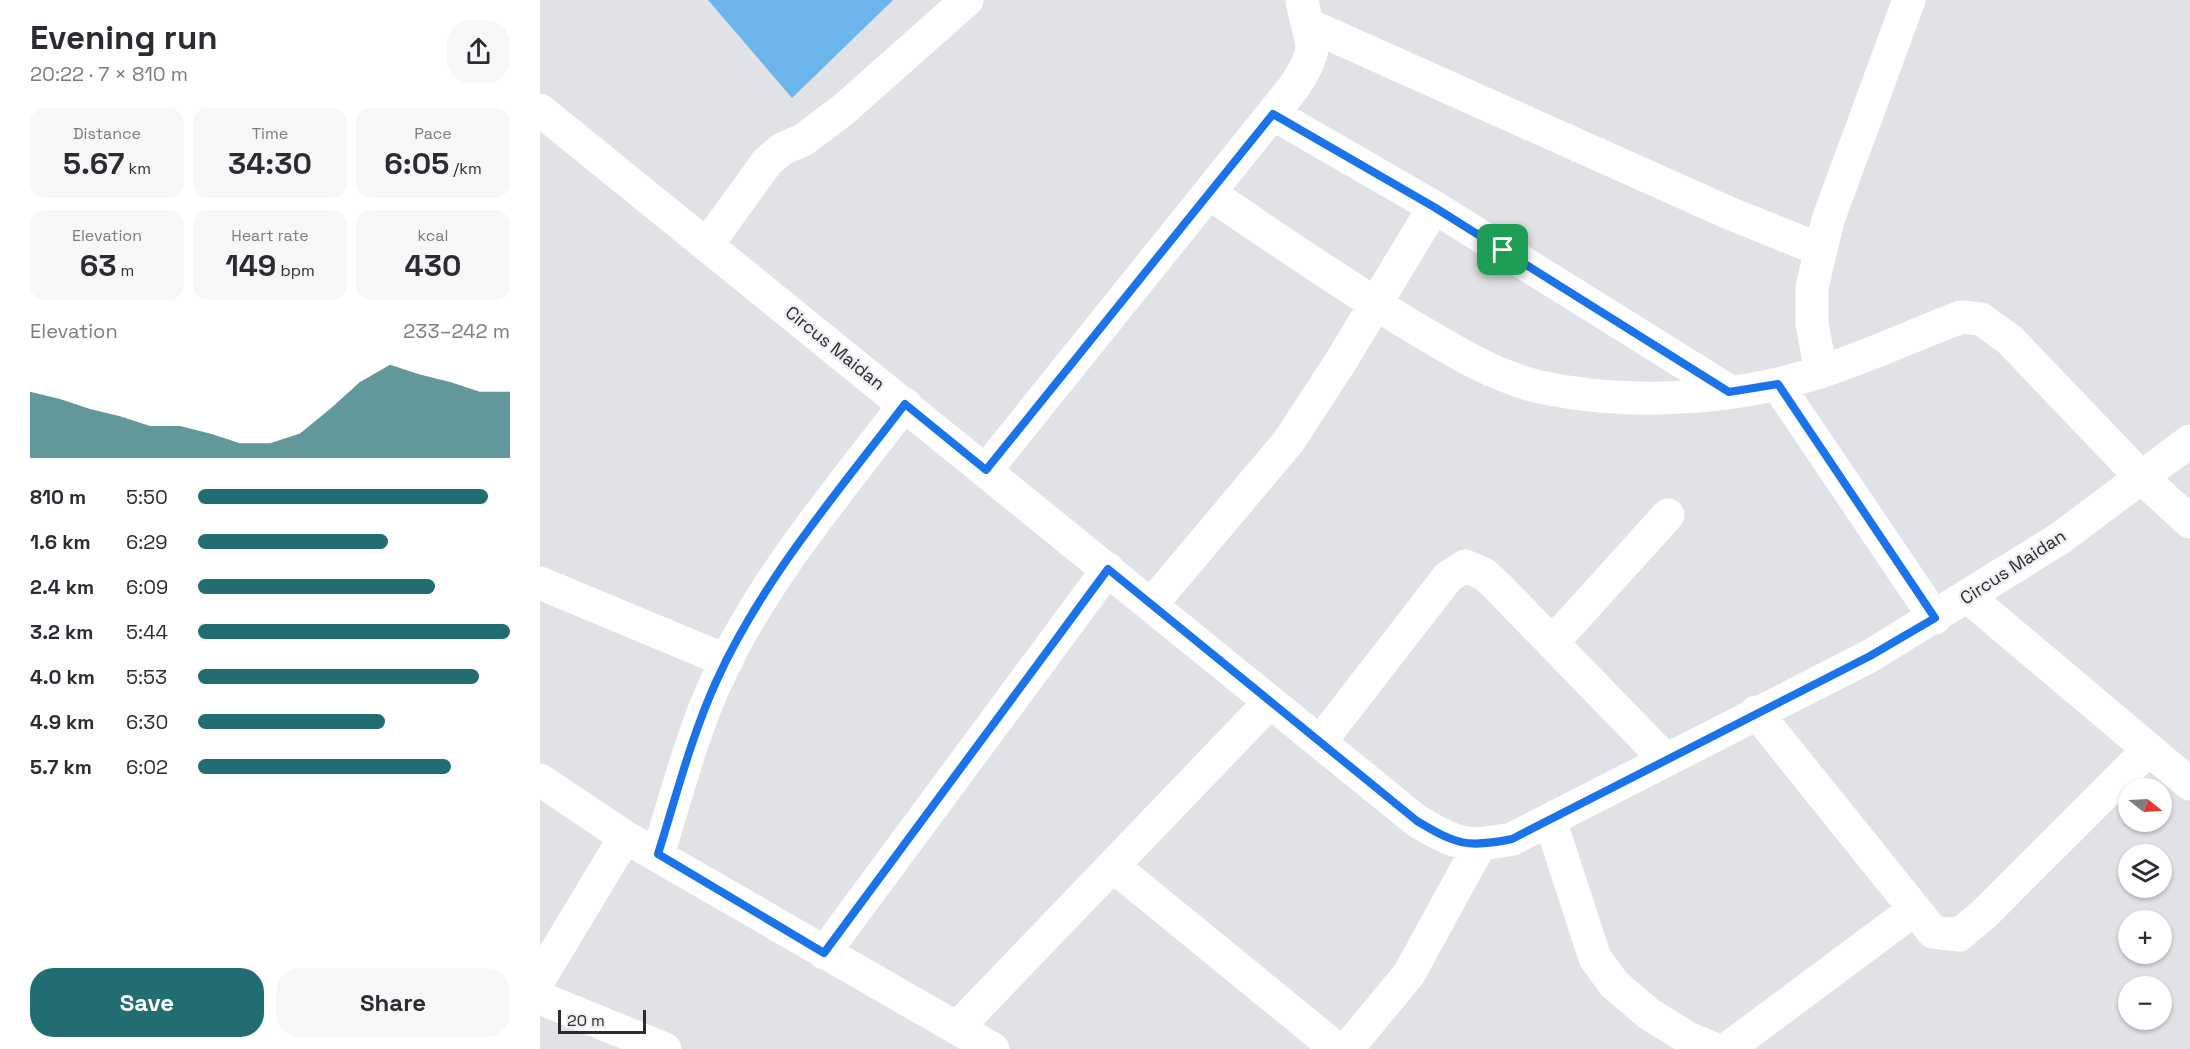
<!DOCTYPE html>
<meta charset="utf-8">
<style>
body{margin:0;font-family:"Space Grotesk",sans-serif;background:#f7f7f7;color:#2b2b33;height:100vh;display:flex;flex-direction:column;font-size:22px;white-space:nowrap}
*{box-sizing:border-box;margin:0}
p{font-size:20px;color:#7c7c81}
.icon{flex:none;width:33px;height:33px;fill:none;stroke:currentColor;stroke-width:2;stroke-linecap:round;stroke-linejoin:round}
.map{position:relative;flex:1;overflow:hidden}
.details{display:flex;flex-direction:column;background:#fff;width:540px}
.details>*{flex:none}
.needle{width:39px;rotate:108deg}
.fabs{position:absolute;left:1578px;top:778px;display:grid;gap:12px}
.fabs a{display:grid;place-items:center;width:54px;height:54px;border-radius:50%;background:#fff;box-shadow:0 2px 4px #0004;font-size:30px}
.scale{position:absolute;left:18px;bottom:15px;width:88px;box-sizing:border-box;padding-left:6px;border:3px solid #2a2b2c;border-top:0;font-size:16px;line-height:21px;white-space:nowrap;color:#2a2b2c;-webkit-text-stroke:4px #edeff2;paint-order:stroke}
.pin{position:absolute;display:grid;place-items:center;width:51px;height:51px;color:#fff;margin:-26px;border-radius:12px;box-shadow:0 3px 9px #0006}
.round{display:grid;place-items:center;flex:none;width:63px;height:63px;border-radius:24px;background:#f7f7f7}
.overview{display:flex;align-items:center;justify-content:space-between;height:102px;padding:0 30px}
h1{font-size:33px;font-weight:600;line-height:45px}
.stats{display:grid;grid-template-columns:repeat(3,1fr);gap:9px;height:102px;padding:6px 30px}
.stats div{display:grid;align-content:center;border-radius:15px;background:#f7f7f7;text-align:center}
.stats b{font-size:30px;font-weight:600}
.stats small{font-size:16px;font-weight:400}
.stats p{font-size:16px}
.chart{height:168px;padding:12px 30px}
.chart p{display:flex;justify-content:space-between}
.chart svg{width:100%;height:108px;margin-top:6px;fill:#216d72;opacity:.7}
.primary-button{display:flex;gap:12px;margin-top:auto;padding:12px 30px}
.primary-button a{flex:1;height:69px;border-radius:24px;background:#216d72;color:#fff;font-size:24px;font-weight:600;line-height:69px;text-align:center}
.primary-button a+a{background:#f7f7f7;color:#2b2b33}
ul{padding:0 30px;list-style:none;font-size:20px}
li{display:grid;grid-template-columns:96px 72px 1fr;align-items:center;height:45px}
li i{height:15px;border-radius:8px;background:#216d72}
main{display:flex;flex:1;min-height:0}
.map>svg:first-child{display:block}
</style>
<main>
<section class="details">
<div class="overview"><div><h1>Evening run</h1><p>20:22 · 7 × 810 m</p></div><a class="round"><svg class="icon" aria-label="share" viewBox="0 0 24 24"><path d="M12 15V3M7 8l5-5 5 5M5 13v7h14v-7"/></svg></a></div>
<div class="stats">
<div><p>Distance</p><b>5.67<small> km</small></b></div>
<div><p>Time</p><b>34:30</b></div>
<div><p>Pace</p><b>6:05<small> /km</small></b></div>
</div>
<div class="stats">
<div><p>Elevation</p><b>63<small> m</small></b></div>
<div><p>Heart rate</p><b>149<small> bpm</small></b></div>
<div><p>kcal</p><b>430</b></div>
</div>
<div class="chart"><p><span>Elevation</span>233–242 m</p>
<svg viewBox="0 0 160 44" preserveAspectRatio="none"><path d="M0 44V17L10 20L20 24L30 27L40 31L50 31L60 34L70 38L80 38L90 34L100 24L110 13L120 6L130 10L140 13L150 17L160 17V44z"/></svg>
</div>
<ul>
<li><b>810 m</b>5:50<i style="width:93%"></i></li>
<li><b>1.6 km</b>6:29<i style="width:61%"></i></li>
<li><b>2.4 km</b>6:09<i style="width:76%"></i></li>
<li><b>3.2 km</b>5:44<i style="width:100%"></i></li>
<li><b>4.0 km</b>5:53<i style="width:90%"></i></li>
<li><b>4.9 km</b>6:30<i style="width:60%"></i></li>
<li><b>5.7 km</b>6:02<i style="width:81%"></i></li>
</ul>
<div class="primary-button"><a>Save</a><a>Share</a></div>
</section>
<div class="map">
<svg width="1650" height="1049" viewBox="0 0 1650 1049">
<rect width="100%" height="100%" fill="#e0e2e5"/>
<path fill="#6bb5ec" d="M 168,0 L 353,0 L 252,98 Z"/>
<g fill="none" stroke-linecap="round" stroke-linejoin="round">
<path stroke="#fff" stroke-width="33" d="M 769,25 L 1189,213 L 1281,250
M 0,110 L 877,821 C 917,845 927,848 972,839 L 1330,656 L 1519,539 L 1650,441
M 733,114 L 894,207 L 1189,391
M 669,193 C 735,238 801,283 870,325 C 909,348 951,375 996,386 C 1074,404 1161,401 1238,384 C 1301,369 1361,340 1421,317 L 1441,319 L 1470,340 L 1601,477 L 1650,522
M 167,245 L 227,162 L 242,149 L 263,140 L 303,110 L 427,0
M 1281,372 L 1272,324 L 1272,287 L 1288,220 L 1369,0
M 1237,384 L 1395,618
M 446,470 L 754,87 C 783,42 770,47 762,0
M 0,583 L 187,661
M 1428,597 L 1650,784
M 611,605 L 749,441 L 801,361 L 894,207
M 1012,643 L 1128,515
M 1216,712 L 1393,932 L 1419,935 L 1444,914 L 1607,751
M 780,742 L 908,577 L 925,566 L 944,574 L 958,587 L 1125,759
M 0,780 L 85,837 L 453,1049
M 1010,820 L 1055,958 L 1074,984 L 1109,1014 L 1148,1038 L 1174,1049
M 118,854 C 136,797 151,737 176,682 C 222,580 297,493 365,404
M 573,866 L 797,1049
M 284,953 L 568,569
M 0,978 L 85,837
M 0,998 L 125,1049
M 417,1028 L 730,702
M 807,1049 L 869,974 L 939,846
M 1187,1049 L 1375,909"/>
</g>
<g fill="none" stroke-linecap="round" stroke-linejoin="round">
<defs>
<path id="route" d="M 733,114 L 894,207 L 1189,392 L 1238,384 L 1395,618 L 1330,656 L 972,839 C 927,848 917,845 877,821 L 568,569 L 284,953 L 118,854 C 136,797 151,737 176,682 C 222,580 297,493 365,404 L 446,470 Z"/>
</defs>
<use href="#route" stroke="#fff" stroke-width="12"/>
<use href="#route" stroke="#1a73e8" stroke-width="8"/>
</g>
<g text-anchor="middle" stroke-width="5" stroke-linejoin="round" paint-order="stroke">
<g font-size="18" fill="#2a2b2c" stroke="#edeff2">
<text transform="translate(295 348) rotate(39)" y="6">Circus Maidan</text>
<text transform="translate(1473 567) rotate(-33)" y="6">Circus Maidan</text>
</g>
</g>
</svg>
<div class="fabs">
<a><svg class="needle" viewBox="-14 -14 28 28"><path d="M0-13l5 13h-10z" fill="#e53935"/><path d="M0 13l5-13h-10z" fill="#7c7c81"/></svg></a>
<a><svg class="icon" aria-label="layers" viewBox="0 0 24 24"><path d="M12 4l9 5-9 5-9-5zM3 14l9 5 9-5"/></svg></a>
<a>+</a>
<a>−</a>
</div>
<div class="scale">20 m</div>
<div class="pin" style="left:963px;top:250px;background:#1e9e55"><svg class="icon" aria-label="arrive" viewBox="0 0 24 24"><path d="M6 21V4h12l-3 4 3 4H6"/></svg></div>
</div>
</main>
